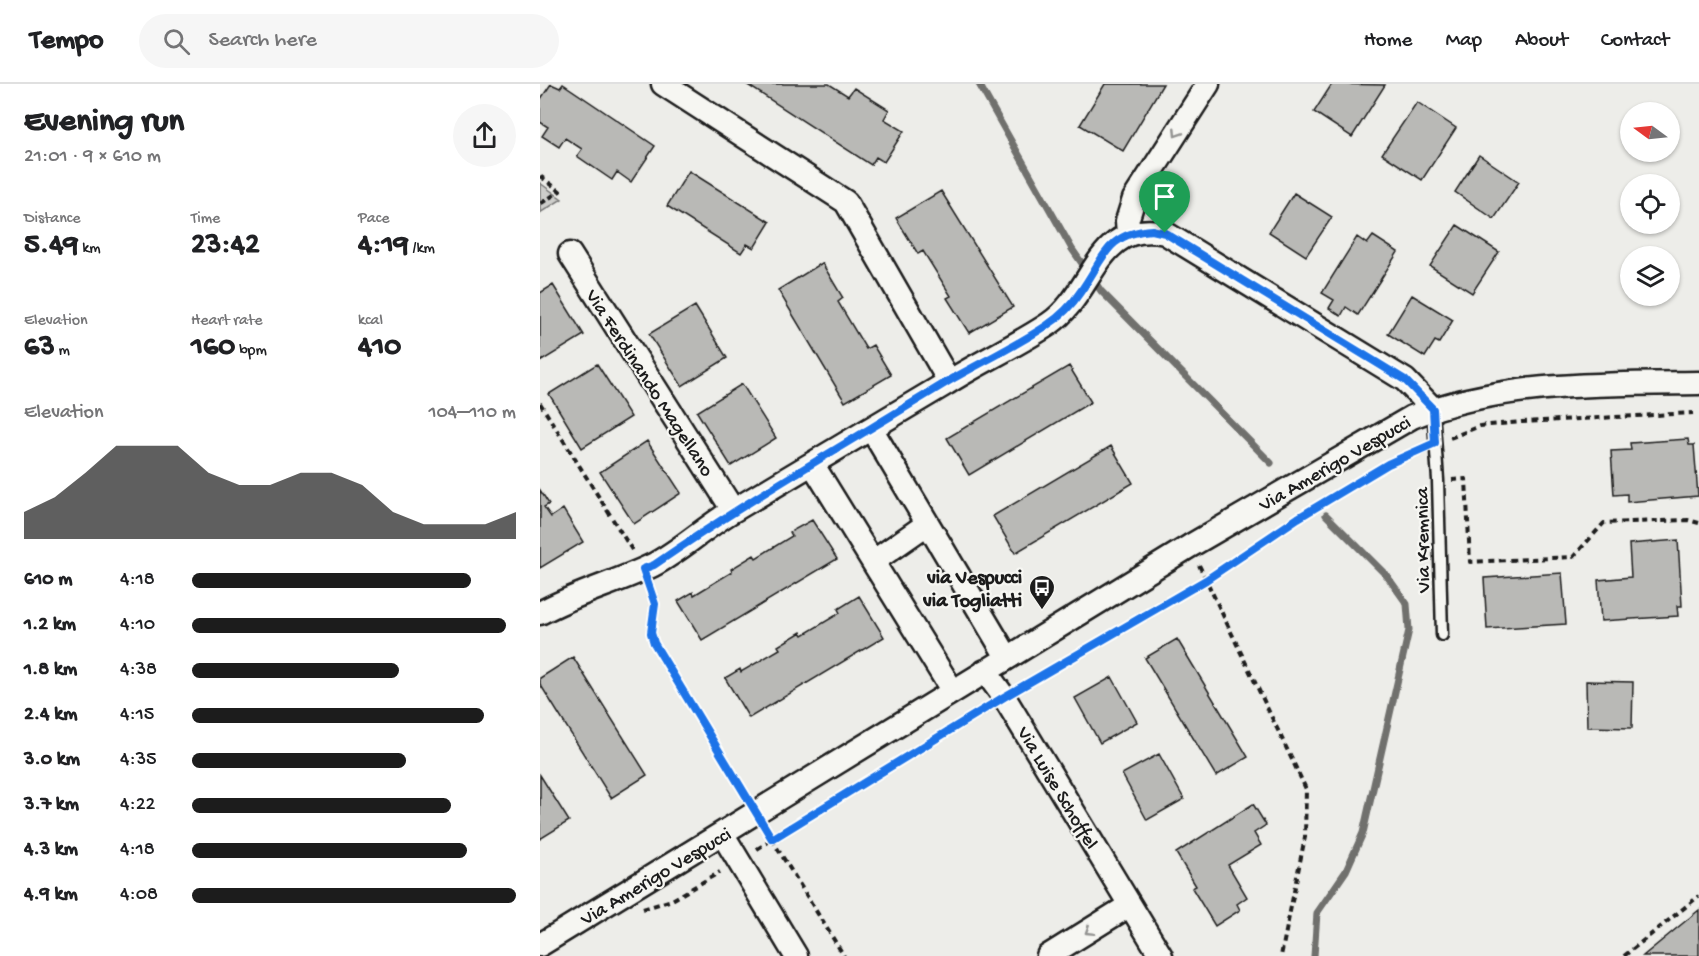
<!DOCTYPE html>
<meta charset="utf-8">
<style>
body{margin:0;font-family:"Gochi Hand",sans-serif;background:#f6f6f6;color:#202124;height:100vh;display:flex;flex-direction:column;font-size:22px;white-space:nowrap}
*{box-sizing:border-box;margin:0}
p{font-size:20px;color:#757577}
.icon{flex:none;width:33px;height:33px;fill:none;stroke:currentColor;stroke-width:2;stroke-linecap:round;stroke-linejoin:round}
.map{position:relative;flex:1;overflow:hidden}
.sheet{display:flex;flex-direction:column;background:#fff;width:540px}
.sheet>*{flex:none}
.needle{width:39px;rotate:285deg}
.controls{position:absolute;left:1080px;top:18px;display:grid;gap:12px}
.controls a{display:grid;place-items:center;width:60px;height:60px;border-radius:50%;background:#fff;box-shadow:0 2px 4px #0004;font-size:30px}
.pin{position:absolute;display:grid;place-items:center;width:51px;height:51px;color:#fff;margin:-62px -26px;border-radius:50% 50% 50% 0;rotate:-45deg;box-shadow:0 0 6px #0007}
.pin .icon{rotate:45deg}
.round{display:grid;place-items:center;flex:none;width:63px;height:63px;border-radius:32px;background:#f6f6f6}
.overview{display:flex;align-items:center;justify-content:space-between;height:102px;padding:0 24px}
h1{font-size:33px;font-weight:800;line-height:45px}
.stats{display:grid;grid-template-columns:repeat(3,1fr);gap:9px;height:102px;padding:6px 24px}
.stats div{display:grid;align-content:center}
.stats b{font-size:30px;font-weight:800}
.stats small{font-size:16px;font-weight:400}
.stats p{font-size:16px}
.chart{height:168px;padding:12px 24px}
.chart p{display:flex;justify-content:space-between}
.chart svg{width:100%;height:108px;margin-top:6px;fill:#1c1c1c;opacity:.7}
ul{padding:0 24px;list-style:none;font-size:20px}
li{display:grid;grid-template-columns:96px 72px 1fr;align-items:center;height:45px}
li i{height:15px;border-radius:8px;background:#1c1c1c}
header{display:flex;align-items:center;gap:36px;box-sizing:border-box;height:84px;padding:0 30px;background:#fff;border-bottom:2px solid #e0e0e0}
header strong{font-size:28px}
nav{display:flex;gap:33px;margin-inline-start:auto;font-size:21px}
.search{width:420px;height:54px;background:#f6f6f6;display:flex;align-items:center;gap:15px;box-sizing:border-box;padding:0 21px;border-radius:33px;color:#757577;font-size:22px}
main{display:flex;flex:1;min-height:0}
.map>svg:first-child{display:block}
</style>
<header>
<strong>Tempo</strong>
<div class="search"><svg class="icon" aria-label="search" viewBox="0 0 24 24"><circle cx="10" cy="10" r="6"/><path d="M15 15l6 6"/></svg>Search here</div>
<nav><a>Home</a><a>Map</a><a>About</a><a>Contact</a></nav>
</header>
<main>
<section class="sheet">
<div class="overview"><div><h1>Evening run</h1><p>21:01 · 9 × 610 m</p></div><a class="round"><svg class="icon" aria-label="share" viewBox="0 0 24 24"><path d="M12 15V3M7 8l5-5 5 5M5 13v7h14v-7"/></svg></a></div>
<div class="stats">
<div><p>Distance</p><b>5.49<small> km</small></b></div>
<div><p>Time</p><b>23:42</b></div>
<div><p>Pace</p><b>4:19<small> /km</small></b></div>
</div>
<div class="stats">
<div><p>Elevation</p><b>63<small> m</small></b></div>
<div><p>Heart rate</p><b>160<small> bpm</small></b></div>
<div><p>kcal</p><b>410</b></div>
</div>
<div class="chart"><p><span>Elevation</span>104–110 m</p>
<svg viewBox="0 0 160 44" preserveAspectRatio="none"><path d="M0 44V33L10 27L20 17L30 6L40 6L50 6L60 17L70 22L80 22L90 17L100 17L110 22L120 33L130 38L140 38L150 38L160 33V44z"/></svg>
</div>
<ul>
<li><b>610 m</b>4:18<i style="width:86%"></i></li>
<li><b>1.2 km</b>4:10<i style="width:97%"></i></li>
<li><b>1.8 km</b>4:38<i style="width:64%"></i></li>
<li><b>2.4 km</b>4:15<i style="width:90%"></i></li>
<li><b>3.0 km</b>4:35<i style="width:66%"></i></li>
<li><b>3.7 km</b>4:22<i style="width:80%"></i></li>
<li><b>4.3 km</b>4:18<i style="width:85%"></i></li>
<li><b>4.9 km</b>4:08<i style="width:100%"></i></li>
</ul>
</section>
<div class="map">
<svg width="1159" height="872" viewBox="0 0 1159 872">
<rect width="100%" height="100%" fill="#edede9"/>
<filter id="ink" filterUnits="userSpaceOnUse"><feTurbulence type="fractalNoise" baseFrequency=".0167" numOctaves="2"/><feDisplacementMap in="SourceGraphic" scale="12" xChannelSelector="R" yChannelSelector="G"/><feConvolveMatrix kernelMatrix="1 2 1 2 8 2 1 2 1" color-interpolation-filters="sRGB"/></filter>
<g filter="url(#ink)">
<path fill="#cececb" stroke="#757574" stroke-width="1.5" d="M 0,99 L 22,115 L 0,129 Z"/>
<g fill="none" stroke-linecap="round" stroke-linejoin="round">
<path stroke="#6f6f6d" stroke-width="7" d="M 439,0 L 532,165 L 561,207 L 731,379
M 774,872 L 777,829 L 806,787 L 823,749 L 869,546 L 867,520 L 847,492 L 786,431"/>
</g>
<path fill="#b9b9b6" stroke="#1c1c1c" stroke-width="1.5" d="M 11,0 L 20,4 L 23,0 L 115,62 L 91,98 L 77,88 L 72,96 L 37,72 L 42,65 L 25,54 L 19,63 L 2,52 L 8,43 L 0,38 L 0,16 Z
M 206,0 L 289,0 L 308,12 L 314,4 L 349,26 L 344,35 L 364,47 L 344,78 L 336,73 L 331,81 Z
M 565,0 L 623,0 L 583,67 L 540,41 Z
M 792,0 L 845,1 L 812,53 L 774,28 Z
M 877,18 L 916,44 L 882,96 L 842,70 Z
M 939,71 L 979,98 L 954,135 L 915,108 Z
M 149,87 L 230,138 L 214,164 L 207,160 L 201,169 L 127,122 Z
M 401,107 L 473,223 L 429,249 L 407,214 L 411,212 L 383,167 L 378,170 L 356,134 Z
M 754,109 L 792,133 L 766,172 L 729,148 Z
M 917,141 L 959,168 L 932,209 L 890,182 Z
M 833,152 L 858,168 L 818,231 L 806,223 L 801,232 L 789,224 L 794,216 L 782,209 L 817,153 L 827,160 Z
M 282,179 L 303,214 L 298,218 L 326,265 L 333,261 L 351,291 L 305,318 L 238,206 Z
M 13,201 L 44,251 L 0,278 L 0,209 Z
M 872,211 L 913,236 L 899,259 L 895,257 L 885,273 L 848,250 Z
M 155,222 L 187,274 L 142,302 L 109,250 Z
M 57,280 L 91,333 L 42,364 L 9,310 Z
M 529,282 L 551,318 L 429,391 L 407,354 Z
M 202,300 L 236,354 L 191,382 L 157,328 Z
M 1148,355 L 1149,361 L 1154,361 L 1158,412 L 1087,418 L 1087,410 L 1074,411 L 1071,367 L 1091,366 L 1090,359 Z
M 107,357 L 141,409 L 94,440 L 60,388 Z
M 571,362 L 593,399 L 475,469 L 453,432 Z
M 0,406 L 9,420 L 4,423 L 11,433 L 23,425 L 43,458 L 0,484 Z
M 272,436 L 297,475 L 162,556 L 138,517 L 153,508 L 154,511 L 192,488 L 191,485 L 214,471 L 216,474 L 252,452 L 250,448 Z
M 1138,456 L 1142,522 L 1137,522 L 1138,532 L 1061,537 L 1058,496 L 1091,493 L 1089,460 Z
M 1022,489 L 1026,540 L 947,545 L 944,494 Z
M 319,512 L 344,553 L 209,634 L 185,594 L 200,585 L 201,588 L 240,565 L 238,562 L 261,548 L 263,551 L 300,529 L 298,525 Z
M 637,555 L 708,673 L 676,692 L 605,574 Z
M 33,573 L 107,691 L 71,714 L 0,600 L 0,594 Z
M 572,593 L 597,638 L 560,659 L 535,614 Z
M 1046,597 L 1093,598 L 1092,644 L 1047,643 Z
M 619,670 L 644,715 L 607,736 L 582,690 Z
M 0,691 L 29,737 L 0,755 Z
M 713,720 L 726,741 L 714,749 L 721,761 L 688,781 L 707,813 L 697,820 L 700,826 L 675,842 L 652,804 L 656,802 L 636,769 Z
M 1159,826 L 1159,872 L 1103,872 Z"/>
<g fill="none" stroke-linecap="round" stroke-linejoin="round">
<defs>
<path id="lane" d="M 893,325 L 898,396 L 902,551"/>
<path id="street" d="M 123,0 L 306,118 L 409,297
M 588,150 L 587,137 L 594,115 L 668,0
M 30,170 L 193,426
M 332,346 L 467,573
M 273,381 L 412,606
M 334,477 L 387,440
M 0,529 C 36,509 76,499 113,481 C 142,466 167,441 196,425 C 267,383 337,341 407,299 C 440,278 476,262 509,240 C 555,209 556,135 625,149 L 865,296 L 893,325
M 445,587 L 464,613 L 621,872
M 183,751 L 256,872
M 0,861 L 650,462 L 872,333 C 960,298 1066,300 1159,299
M 508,872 L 590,821"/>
</defs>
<use href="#lane" stroke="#1c1c1c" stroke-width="15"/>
<use href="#street" stroke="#1c1c1c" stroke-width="27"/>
<path stroke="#1c1c1c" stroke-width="4" stroke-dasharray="6 4.5" stroke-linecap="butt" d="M 0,92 L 20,107 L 0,120
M 0,319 L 92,466
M 910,354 L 940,342 L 982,338 L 1153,329
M 912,396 L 926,395 L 930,478 L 1033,473 L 1064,439 L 1148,436 L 1159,439
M 659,481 L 766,705 L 765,753 L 741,872
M 110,506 C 117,528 108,540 114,559 L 205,711
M 483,602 C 544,566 608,533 668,495 C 738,450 805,401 881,365
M 226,746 L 304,872
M 217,765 L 446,624
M 103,825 L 132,816 L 180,788
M 1084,872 L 1159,812"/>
<use href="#lane" stroke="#f6f6f2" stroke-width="10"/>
<use href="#street" stroke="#f6f6f2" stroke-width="22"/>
</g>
<defs><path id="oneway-chevron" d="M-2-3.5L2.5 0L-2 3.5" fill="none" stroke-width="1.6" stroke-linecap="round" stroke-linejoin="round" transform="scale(1.5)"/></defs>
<g stroke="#949492">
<use href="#oneway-chevron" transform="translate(637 49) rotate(123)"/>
<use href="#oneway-chevron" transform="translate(549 847) rotate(148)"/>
</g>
</g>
<g fill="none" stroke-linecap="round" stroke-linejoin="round" filter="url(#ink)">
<defs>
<path id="route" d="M 612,146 L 625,149 L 865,296 L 893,325 L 895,359 L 848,380 L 758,434 L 666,496 L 464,613 L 232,755 L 114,559 L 111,549 L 115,520 L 103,485 L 114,481 C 208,416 309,358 407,298 C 440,279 474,263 506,242 C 520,233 532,221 541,207 C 564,175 566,149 612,146 Z"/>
</defs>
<use href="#route" stroke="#fff" stroke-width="12"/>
<use href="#route" stroke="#1a73e8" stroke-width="8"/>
</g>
<defs>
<symbol id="bus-pin" viewBox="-11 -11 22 30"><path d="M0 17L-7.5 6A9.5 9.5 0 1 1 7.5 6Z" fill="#1c1c1c" stroke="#f6f6f2"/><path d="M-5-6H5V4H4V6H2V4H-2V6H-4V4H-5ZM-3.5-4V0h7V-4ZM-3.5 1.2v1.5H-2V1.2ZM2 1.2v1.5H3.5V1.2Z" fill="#fff"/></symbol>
</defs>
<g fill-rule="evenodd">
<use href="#bus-pin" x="487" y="489" width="30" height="40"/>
</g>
<g text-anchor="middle" stroke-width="4.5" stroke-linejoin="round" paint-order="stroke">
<g font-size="20" fill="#1c1c1c" stroke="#f6f6f2">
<text transform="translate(111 298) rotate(57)" y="7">Via Ferdinando Magellano</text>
<text transform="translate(794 378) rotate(-30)" y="7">Via Amerigo Vespucci</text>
<text transform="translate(881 456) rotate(-91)" y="7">Via Kremnica</text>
<text transform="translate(519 703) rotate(59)" y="7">Via Luise Schoffel</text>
<text transform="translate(115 791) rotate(-31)" y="7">Via Amerigo Vespucci</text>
</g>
<g font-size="20" font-weight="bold" fill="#1c1c1c" stroke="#f6f6f2" text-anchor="end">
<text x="482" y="499">via Vespucci<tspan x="482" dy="23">via Togliatti</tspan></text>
</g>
</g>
</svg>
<div class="controls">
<a><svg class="needle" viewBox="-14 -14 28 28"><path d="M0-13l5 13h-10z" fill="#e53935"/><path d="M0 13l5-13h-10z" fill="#757577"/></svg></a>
<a><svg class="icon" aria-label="locate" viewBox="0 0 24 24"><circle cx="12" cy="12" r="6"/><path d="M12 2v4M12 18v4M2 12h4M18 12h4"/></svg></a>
<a><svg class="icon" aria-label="layers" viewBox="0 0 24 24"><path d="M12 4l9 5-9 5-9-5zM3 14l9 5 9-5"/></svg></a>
</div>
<div class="pin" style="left:625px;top:149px;background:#1e9e55"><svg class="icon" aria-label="arrive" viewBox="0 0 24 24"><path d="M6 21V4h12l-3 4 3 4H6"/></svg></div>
</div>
</main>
